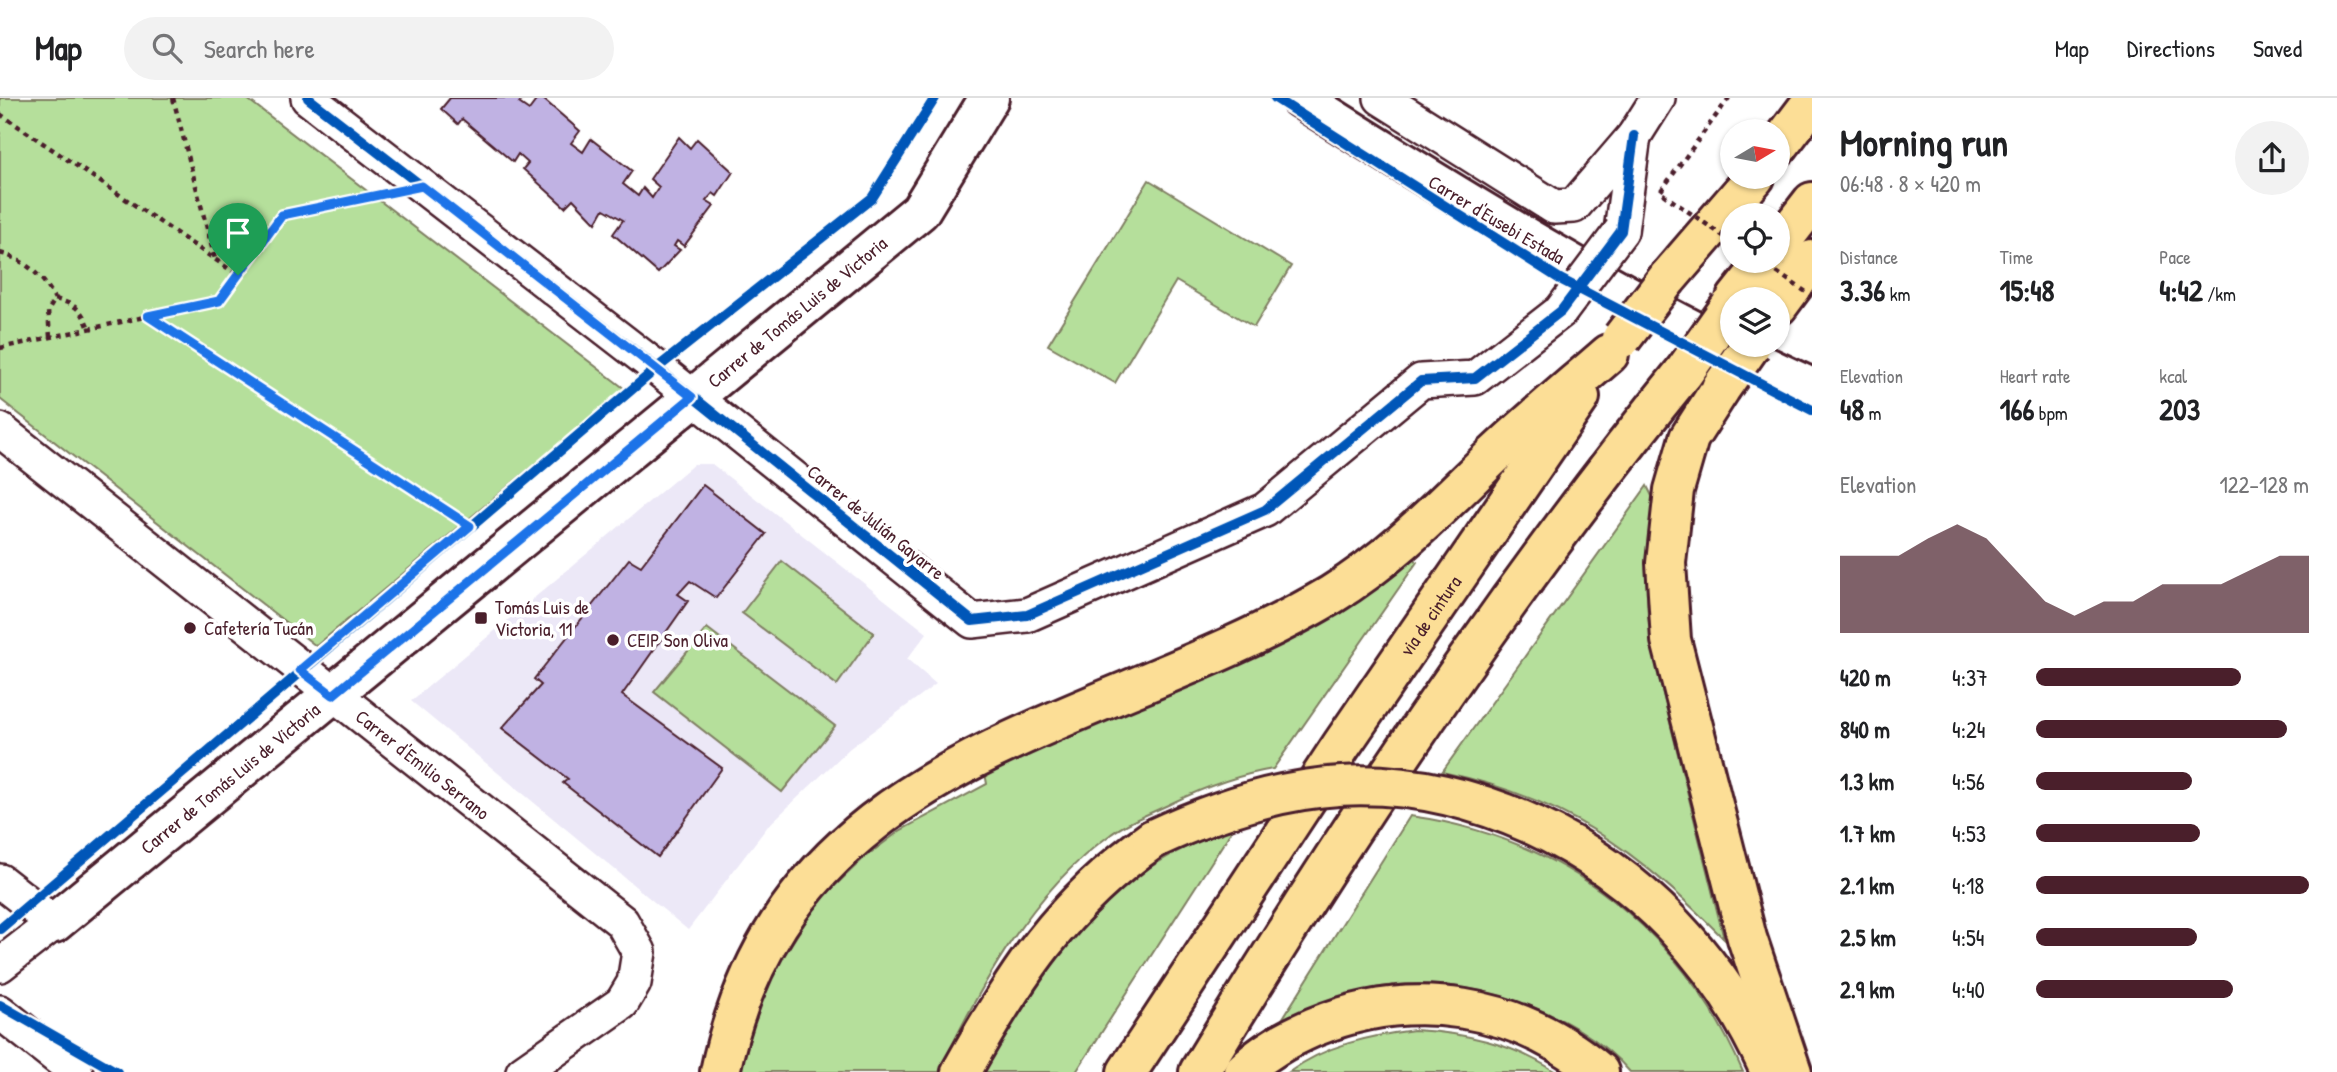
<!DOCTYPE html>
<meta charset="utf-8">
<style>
body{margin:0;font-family:"Patrick Hand",sans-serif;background:#f2f2f2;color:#202124;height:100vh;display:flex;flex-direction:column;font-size:26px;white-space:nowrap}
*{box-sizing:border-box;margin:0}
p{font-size:23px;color:#757577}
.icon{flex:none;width:38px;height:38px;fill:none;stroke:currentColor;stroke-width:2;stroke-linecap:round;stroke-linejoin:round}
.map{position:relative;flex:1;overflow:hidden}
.panel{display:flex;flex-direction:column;background:#fff;width:525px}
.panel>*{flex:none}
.needle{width:46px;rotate:80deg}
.buttons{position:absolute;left:1720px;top:21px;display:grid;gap:14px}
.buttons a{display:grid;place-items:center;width:70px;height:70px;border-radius:50%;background:#fff;box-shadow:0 2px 5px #0004;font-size:35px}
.pin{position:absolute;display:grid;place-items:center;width:60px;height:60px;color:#fff;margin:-72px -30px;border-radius:50% 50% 50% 0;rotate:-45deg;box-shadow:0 0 7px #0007}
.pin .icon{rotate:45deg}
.round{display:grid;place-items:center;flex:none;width:74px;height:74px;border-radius:37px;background:#f2f2f2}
.head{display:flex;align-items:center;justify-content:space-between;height:119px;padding:0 28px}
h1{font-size:38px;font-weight:700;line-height:52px}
.metrics{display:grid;grid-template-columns:repeat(3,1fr);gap:10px;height:119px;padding:7px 28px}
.metrics div{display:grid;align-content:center}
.metrics b{font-size:30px;font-weight:700}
.metrics small{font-size:19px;font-weight:400}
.metrics p{font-size:19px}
.chart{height:196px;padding:14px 28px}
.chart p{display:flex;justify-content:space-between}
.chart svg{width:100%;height:126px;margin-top:7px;fill:#4a1f2b;opacity:.7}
ul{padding:0 28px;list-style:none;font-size:23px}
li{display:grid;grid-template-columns:112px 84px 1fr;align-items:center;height:52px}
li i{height:18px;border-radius:9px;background:#4a1f2b}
header{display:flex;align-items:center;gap:42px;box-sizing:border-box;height:98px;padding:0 35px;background:#fff;border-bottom:2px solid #e0e0e0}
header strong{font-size:33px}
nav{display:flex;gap:38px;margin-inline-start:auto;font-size:24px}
.search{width:490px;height:63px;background:#f2f2f2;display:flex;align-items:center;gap:18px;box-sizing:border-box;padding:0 24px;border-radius:38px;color:#757577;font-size:26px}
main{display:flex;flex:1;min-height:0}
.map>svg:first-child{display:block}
</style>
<header>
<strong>Map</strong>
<div class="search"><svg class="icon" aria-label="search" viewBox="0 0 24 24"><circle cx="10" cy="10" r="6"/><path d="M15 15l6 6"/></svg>Search here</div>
<nav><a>Map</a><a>Directions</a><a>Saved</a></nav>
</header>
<main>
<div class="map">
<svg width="1812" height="974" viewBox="0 0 1812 974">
<rect width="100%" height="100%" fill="#fff"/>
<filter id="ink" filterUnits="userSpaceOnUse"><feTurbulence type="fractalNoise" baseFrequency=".0143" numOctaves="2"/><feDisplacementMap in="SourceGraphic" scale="14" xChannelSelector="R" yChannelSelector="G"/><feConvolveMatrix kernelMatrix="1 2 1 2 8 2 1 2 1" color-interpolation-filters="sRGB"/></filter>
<g filter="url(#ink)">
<path fill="#ece8f7" d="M 694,366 L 712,366 L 927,535 L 907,561 L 936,586 L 850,650 L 768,728 L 688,832 L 411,603 Z"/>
<path fill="#b5df9b" stroke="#807f63" stroke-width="2" d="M 0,0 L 246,0 L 625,291 L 316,548 L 0,301 Z
M 1149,82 L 1291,168 L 1254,229 L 1176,183 L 1115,285 L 1048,247 Z
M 1647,388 L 1653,400 L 1646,471 L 1648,519 L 1657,572 L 1724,841 C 1637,752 1566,700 1442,674 Z
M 1414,459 L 1417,464 L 1273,671 C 1237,677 1205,689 1172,705 C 1152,715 1128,723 1110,737 C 1031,794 980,888 939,974 L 740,974 L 761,902 L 776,870 L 819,803 L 865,759 L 901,732 L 987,686 L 985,675 L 1291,541 L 1336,517 Z
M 782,463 L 874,535 L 837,587 L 742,515 Z
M 707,530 L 835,628 L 782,694 L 654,594 Z
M 1410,718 C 1563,739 1682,832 1743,974 L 1630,974 C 1576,911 1462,875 1381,889 C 1346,895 1313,908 1281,923 Z
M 1234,729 L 1076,974 L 981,974 C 1053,858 1099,776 1234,729 Z
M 1414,932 C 1466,935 1511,945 1556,974 L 1289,974 C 1326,947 1369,938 1414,932 Z"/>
<path fill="#c0b2e3" stroke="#4a1f2b" stroke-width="2" d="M 450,0 L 523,0 L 519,5 L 529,12 L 538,0 L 542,0 L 580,33 L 571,45 L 583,54 L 591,41 L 632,73 L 623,86 L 638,98 L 643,90 L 652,100 L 659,89 L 650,81 L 679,39 L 690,50 L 697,41 L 733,74 L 717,98 L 713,95 L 706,103 L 714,108 L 684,148 L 677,143 L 674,148 L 680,152 L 658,175 L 613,136 L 623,122 L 604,111 L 596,125 L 573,101 L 565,109 L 523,71 L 528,65 L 518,56 L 513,64 L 462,21 L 458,26 L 441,11 Z
M 703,387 L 766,436 L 716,500 L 690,483 L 678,496 L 688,503 L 622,597 L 722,670 L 658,759 L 563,685 L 568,681 L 502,630 L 541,587 L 534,581 L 629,461 L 641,468 Z"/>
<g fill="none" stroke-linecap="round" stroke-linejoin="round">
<defs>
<g id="street">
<path d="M 308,0 L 657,270 L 972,523 L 1027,517 L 1265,412 L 1421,283 L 1475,280 L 1561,213"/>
<path d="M 1381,0 L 1554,109 L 1574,108 L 1634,38 L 1658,0"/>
<path d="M 1621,133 L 1634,38"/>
<path id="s1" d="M 0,332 L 622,824 L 639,854 L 634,885 L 622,905 L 523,974"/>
<path d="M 0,783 L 54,825 L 0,867"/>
<path d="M 0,914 L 76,974"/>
</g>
<g id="secondary">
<path id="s2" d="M 1300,0 C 1466,105 1633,209 1812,290"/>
<path id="s3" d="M 54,825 L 920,113 L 989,0"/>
</g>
<g id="highway">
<path d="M 1778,49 L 1812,4"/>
<path d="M 1778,148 L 1812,104"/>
<path d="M 1667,181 L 1755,79"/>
<path d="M 1736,201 L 1766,163"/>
<path d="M 1778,208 L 1812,162"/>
<path d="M 1721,290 L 1689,340 L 1674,392 L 1666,465 L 1671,542 L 1747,840 L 1792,974"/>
<path d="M 1533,727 C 1641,777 1721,864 1769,971"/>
<path d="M 720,974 C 787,652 1096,636 1331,497 C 1392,460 1442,407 1493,358 C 1530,323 1570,290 1609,256"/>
<path d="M 961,974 C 1015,878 1061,806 1153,741"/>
<path id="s4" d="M 1127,974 L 1341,648 L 1580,299"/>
<path d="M 1199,974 C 1346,732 1505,494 1684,274"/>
<path d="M 1243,974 C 1264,953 1287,941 1314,929 C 1412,888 1518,906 1599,974"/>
</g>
</defs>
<use href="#street" stroke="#4a1f2b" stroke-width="38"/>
<use href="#secondary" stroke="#4a1f2b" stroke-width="44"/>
<use href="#highway" stroke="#4a1f2b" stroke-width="44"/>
<path stroke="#4a1f2b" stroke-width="4.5" stroke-dasharray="5 5" stroke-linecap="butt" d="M 173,0 L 215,161
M 0,16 L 238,177
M 0,155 C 24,161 44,179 55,201
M 149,219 L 470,428
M 50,239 L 48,213 L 55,201 C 75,206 82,211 89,231
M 0,250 L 219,203 L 282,117 L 383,96"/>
<use href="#street" stroke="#fff" stroke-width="33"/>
<use href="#secondary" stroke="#fff" stroke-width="38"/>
<use href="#highway" stroke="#fcde96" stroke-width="38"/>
<defs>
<path id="street-bridge" d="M 1561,213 L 1621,133"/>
<path id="highway-bridge" d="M 1622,240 L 1667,181
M 1684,274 L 1730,209
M 1721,290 L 1751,247
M 1153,741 C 1285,679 1397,666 1533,727"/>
</defs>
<use href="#street-bridge" stroke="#4a1f2b" stroke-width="38" stroke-linecap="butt"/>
<use href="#highway-bridge" stroke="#4a1f2b" stroke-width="44" stroke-linecap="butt"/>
<path stroke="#4a1f2b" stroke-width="4.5" stroke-dasharray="5 5" stroke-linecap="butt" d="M 1729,0 L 1660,94 L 1732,144
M 1760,163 L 1812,198"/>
<use href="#street-bridge" stroke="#fff" stroke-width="33"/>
<use href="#highway-bridge" stroke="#fcde96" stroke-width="38"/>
<defs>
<path id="cycleway" d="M 308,0 L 657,270 L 972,523 L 1027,517 L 1265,412 L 1421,283 L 1475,280 L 1561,213 L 1621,133 L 1634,38
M 1275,0 L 1560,181 L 1812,312
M 0,831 L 657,270 L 872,100 L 935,0
M 0,907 L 117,974"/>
</defs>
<use href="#cycleway" stroke="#fff" stroke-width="15"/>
<use href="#cycleway" stroke="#0057b8" stroke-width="10"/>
</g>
</g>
<g fill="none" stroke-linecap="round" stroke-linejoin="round" filter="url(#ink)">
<defs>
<path id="route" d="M 422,88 L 692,299 L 333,597 L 300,572 L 470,428 L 148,218 L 219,203 L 282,117 Z"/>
</defs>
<use href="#route" stroke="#fff" stroke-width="14"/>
<use href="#route" stroke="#1a73e8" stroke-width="9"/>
</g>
<g fill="#4a1f2b" stroke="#fff" stroke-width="2.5">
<rect x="474" y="513" width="14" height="14" rx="3.5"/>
<circle cx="190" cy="530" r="7"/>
<circle cx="613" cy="542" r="7"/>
</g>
<g text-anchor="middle" stroke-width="7" stroke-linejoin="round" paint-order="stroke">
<g font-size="19" fill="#4a1f2b" stroke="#fff">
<text dy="7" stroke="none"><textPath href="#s2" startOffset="231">Carrer d'Eusebi Estada</textPath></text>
<text dy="7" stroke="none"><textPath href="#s3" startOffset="962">Carrer de Tomás Luis de Victoria</textPath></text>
<text transform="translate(876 424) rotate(39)" y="7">Carrer de Julián Gayarre</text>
<text dy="7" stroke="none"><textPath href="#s4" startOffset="548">via de cintura</textPath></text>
<text dy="7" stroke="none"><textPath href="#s1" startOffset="539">Carrer d'Emilio Serrano</textPath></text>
<text dy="7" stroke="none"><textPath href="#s3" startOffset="228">Carrer de Tomás Luis de Victoria</textPath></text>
</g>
<g font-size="19" fill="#4a1f2b" stroke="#fff" text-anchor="start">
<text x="495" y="516">Tomás Luis de<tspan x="495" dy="22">Victoria, 11</tspan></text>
<text x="204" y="537">Cafetería Tucán</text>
<text x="627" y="549">CEIP Son Oliva</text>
</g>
</g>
</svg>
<div class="buttons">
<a><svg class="needle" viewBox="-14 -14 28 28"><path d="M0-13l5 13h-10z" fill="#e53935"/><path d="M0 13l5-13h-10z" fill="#757577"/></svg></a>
<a><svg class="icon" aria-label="locate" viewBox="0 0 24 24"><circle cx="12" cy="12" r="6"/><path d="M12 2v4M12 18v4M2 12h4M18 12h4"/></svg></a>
<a><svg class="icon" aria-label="layers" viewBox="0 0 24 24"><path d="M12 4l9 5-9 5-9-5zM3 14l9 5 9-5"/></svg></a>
</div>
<div class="pin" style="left:238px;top:177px;background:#1e9e55"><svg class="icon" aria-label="arrive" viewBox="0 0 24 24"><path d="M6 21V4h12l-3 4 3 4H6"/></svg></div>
</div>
<section class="panel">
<div class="head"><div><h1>Morning run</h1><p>06:48 · 8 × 420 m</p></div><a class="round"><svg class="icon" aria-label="share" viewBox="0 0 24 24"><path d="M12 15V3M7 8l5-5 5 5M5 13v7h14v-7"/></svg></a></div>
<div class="metrics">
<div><p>Distance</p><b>3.36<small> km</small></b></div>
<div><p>Time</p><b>15:48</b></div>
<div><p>Pace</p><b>4:42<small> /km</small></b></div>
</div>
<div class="metrics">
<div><p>Elevation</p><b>48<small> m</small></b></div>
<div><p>Heart rate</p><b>166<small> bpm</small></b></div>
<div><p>kcal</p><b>203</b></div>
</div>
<div class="chart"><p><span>Elevation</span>122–128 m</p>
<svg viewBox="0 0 160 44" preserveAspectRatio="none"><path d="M0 44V17L10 17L20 17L30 11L40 6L50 11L60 22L70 33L80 38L90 33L100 33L110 27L120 27L130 27L140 22L150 17L160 17V44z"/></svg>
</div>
<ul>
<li><b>420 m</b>4:37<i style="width:75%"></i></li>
<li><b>840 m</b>4:24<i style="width:92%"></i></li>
<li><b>1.3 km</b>4:56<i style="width:57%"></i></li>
<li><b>1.7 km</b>4:53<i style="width:60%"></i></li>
<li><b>2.1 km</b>4:18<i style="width:100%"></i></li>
<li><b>2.5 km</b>4:54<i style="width:59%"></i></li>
<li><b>2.9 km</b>4:40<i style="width:72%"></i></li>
</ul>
</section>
</main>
